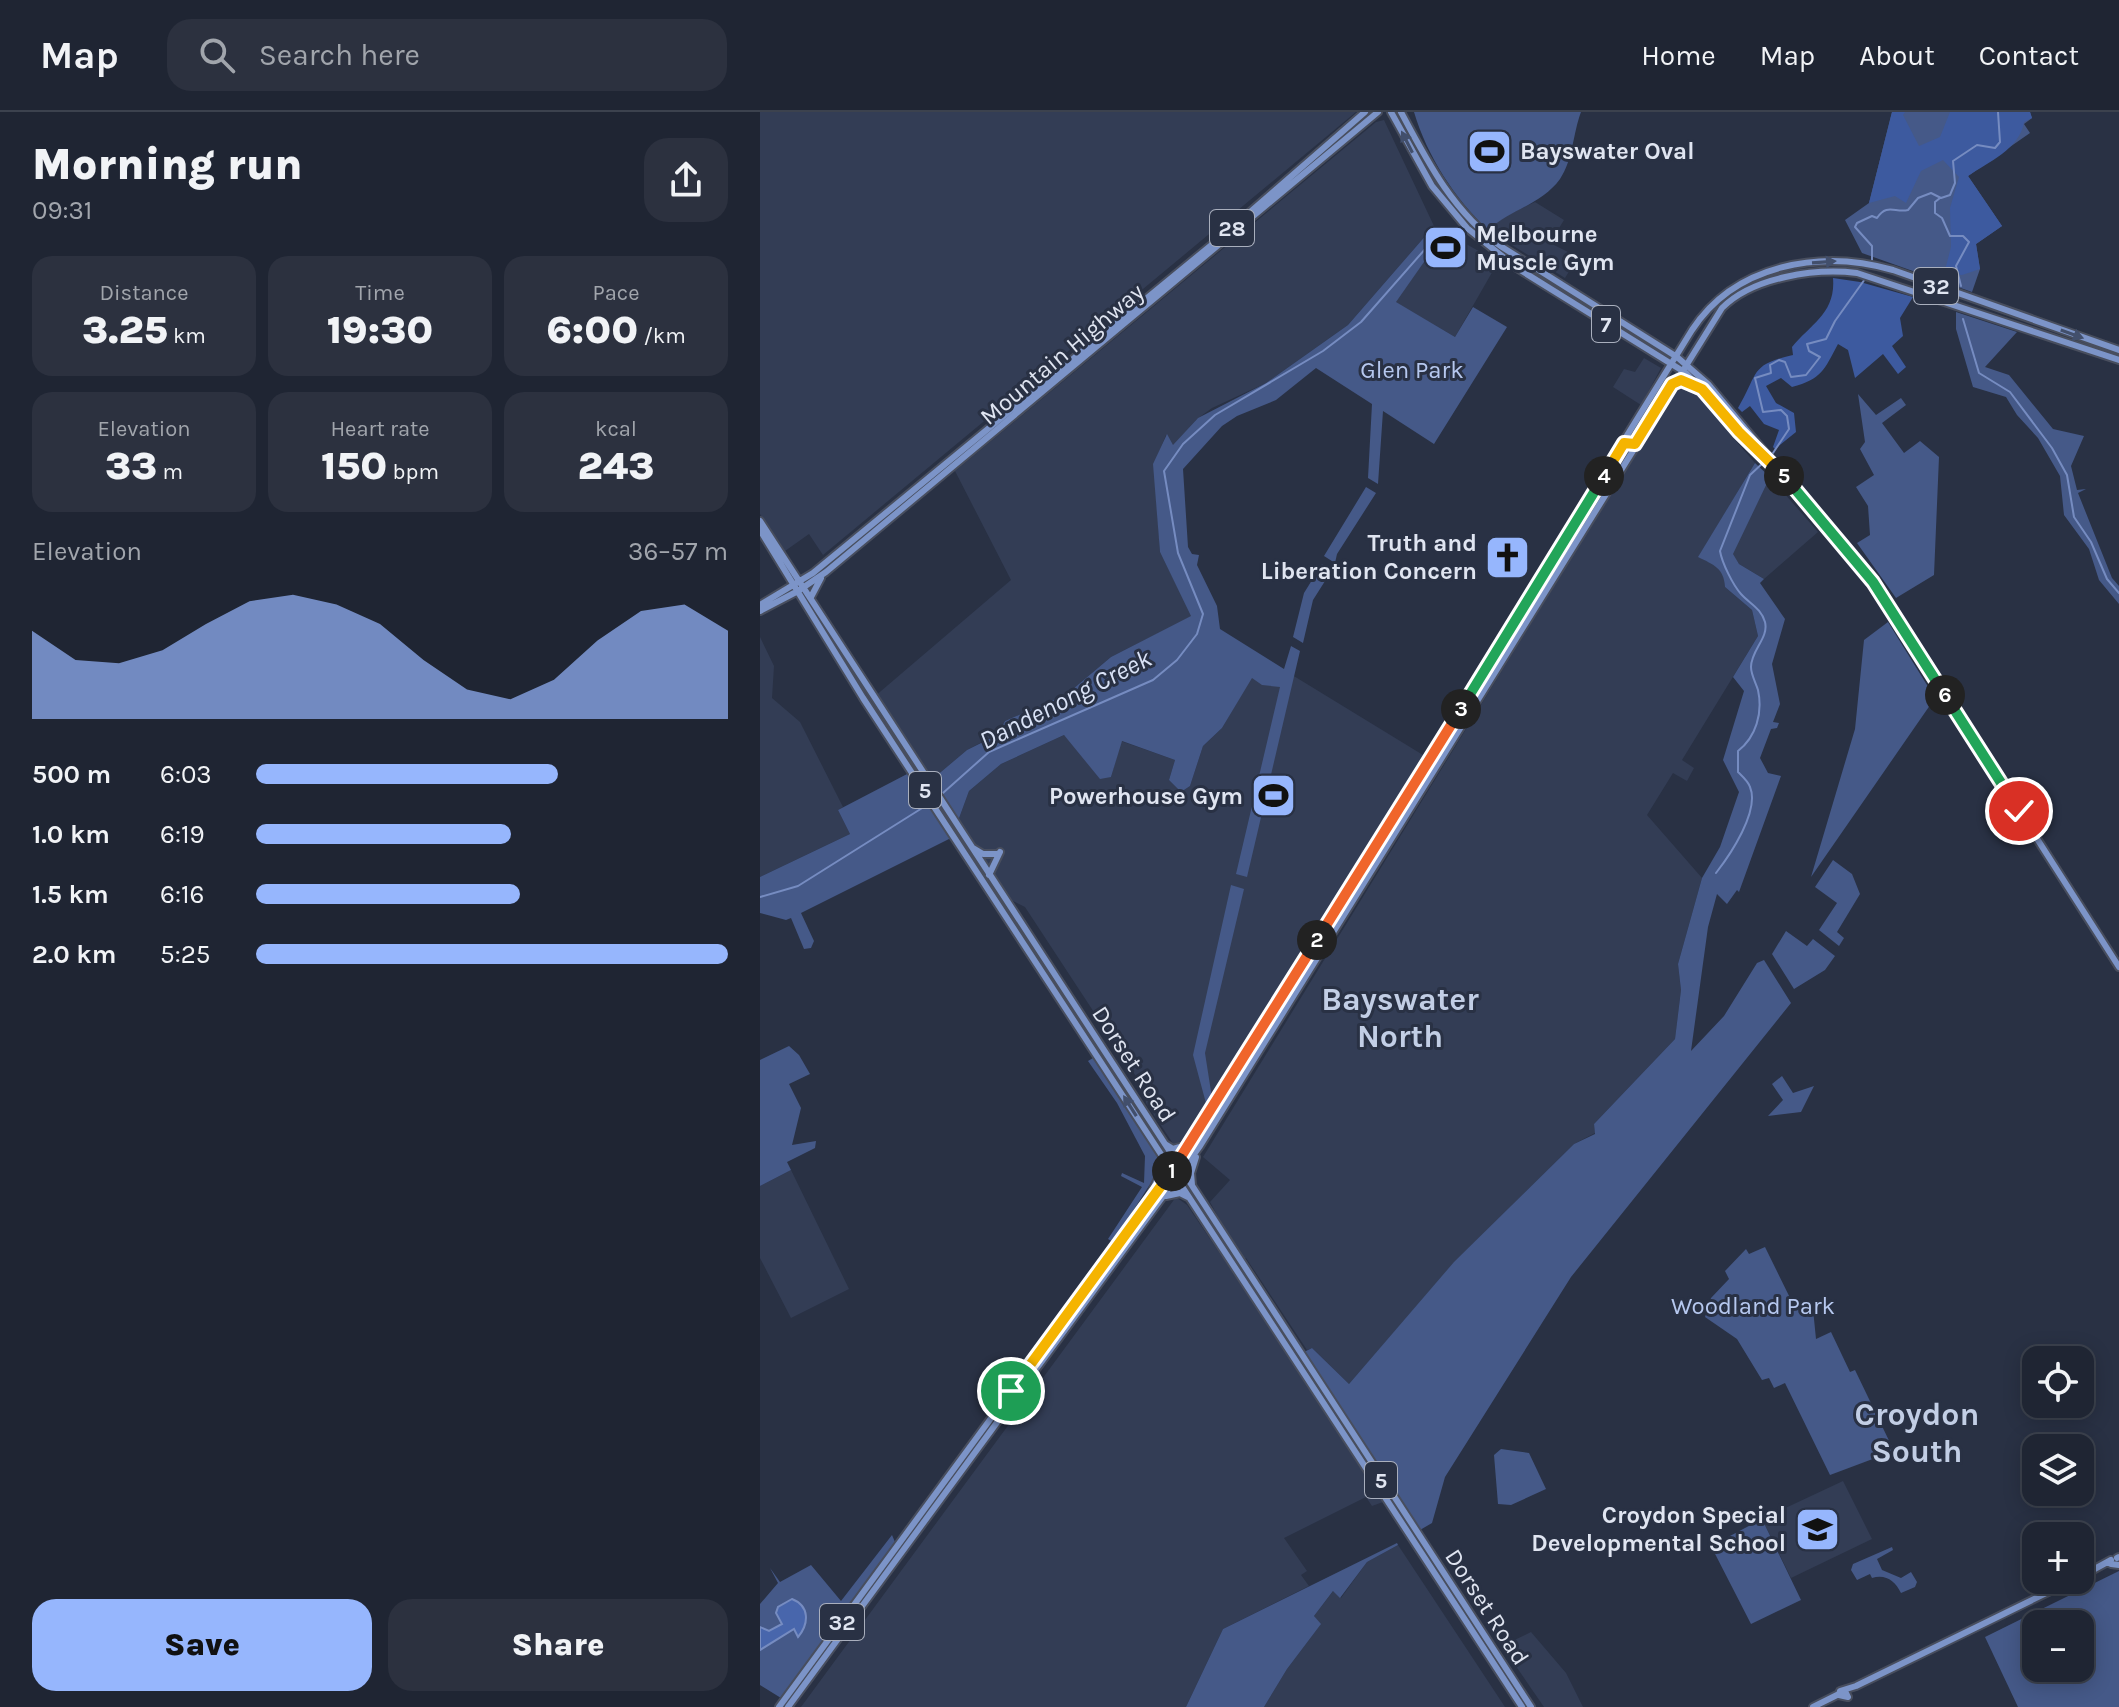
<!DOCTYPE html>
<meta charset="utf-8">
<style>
body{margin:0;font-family:Karla,sans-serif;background:#2c313f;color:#f1f3f6;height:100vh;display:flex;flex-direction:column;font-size:30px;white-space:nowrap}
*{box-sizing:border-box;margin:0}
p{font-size:26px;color:#a1a5ac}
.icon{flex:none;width:44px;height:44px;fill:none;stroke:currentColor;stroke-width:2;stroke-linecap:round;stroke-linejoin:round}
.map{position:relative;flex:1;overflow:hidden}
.drawer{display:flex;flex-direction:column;background:#1f2533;width:760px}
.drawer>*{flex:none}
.tools{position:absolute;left:1262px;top:1234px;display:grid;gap:16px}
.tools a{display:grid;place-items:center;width:72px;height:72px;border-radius:16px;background:#1f2533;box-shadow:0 4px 20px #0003,0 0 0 2px #3c424e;font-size:40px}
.pin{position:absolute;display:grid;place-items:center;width:68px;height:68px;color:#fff;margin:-34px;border:4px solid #fff;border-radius:50%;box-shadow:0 2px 8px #0007}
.km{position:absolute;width:40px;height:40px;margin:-20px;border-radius:50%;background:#222;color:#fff;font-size:22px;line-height:40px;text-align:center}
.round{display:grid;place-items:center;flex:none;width:84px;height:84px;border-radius:24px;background:#2c313f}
.headline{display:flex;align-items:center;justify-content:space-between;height:136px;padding:0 32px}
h1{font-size:44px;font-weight:800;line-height:60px}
.stats{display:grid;grid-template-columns:repeat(3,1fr);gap:12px;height:136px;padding:8px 32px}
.stats div{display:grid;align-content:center;border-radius:20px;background:#2c313f;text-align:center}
.stats b{font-size:40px;font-weight:800}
.stats small{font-size:22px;font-weight:400}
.stats p{font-size:22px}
.chart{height:224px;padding:16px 32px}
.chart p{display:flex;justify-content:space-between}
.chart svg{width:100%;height:144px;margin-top:8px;fill:#96b6fd;opacity:.7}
.cta{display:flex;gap:16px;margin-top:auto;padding:16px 32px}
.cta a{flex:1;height:92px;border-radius:24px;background:#96b6fd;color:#111;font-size:32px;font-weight:800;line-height:92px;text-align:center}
.cta a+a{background:#2c313f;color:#f1f3f6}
ul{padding:0 32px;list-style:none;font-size:26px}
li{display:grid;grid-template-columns:128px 96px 1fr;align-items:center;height:60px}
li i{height:20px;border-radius:10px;background:#96b6fd}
header{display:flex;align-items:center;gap:48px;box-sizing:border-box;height:112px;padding:0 40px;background:#1f2533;border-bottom:2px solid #3c424e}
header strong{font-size:38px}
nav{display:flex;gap:44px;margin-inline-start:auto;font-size:28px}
.search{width:560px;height:72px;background:#2c313f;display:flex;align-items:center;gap:20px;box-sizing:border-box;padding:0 28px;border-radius:24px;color:#a1a5ac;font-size:30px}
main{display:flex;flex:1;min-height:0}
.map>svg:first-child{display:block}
</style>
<header>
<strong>Map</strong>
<div class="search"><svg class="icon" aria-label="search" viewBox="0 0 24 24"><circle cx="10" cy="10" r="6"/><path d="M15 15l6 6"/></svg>Search here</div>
<nav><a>Home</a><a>Map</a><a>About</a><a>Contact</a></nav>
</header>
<main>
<section class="drawer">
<div class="headline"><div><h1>Morning run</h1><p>09:31</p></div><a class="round"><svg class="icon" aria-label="share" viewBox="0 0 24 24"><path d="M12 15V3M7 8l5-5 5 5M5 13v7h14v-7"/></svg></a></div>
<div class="stats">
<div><p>Distance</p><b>3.25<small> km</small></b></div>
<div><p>Time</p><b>19:30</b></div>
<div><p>Pace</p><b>6:00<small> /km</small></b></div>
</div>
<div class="stats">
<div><p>Elevation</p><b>33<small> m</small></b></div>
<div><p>Heart rate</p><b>150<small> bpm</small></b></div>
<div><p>kcal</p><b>243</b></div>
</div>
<div class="chart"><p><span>Elevation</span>36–57 m</p>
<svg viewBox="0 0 160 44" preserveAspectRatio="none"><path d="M0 44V17L10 26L20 27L30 23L40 15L50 8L60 6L70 9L80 15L90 26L100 35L110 38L120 32L130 20L140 11L150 9L160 17V44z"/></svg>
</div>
<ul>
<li><b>500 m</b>6:03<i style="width:64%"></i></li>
<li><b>1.0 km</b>6:19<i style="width:54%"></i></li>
<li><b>1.5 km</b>6:16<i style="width:56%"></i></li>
<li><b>2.0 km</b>5:25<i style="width:100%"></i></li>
</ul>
<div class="cta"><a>Save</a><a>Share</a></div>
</section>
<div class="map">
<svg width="1359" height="1595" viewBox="0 0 1359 1595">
<rect width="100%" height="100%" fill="#293144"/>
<path fill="#333d55" d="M 0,0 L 596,0 L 63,443 L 49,422 L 25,439 L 0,402 Z
M 624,8 L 674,114 L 588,213 L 506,271 L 452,296 L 437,307 L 413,334 L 406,323 L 394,352 L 400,440 L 432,504 L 351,545 L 307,582 L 245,609 L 237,622 L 207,638 L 169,670 L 114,585 L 251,468 L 195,359 L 616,10 Z
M 775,90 L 804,108 L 790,131 L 818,145 L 805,166 L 728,118 L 741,106 Z
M 685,120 L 738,150 L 695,225 L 635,190 Z
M 884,246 L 901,256 L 881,293 L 853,275 L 864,257 L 875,260 Z
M 924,273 L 933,279 L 995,351 L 939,444 L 960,457 L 964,462 L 965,475 L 992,498 L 998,524 L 922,648 L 934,656 L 927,669 L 913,661 L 887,703 L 942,766 L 918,852 L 921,878 L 915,927 L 834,1012 L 835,1021 L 814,1032 L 692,1153 L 589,1272 L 552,1236 L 547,1238 L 486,1146 L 483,1148 L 474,1134 L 450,1090 L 470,1068 L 443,1045 L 917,274 Z
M 1010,365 L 1058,420 L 1004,467 L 979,452 L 972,442 Z
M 0,525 L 14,554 L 12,586 L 40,610 L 83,695 L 78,698 L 90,722 L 0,765 Z
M 524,558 L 663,643 L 429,1024 L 414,1033 L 386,991 L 385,978 L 265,795 L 251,788 L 198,709 L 209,679 L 241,652 L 304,623 L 351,665 L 361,629 L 415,648 L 409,668 L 421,680 L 430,674 L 443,634 L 462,616 L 491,566 Z
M 31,1058 L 89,1177 L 31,1206 L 0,1146 L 0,1074 Z
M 416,1085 L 427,1093 L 463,1146 L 623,1390 L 612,1394 L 606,1385 L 524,1426 L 547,1459 L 541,1463 L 549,1474 L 463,1517 L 426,1595 L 41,1595 Z
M 1083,1369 L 1112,1427 L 1031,1466 L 1002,1407 Z
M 638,1433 L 745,1595 L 504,1595 L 527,1557 L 560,1513 L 554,1504 L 574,1478 L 581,1486 L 607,1450 Z
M 771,1520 L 806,1561 L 823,1595 L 784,1595 L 742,1534 Z"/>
<path fill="#455988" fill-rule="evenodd" d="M 654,0 L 821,0 C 813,21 813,48 800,67 C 782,92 750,98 728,118 C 695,87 667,44 654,0 Z
M 1132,0 L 1270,0 L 1272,6 L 1264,12 L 1270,21 L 1208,64 L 1242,114 L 1216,132 L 1220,157 L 1212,180 L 1102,141 L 1085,108 L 1109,91 Z
M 674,114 L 685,120 L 636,190 L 695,225 L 713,195 L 747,215 L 674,332 L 623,299 L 618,372 L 608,366 L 612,292 L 556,256 L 516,288 L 477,304 L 462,314 L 423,357 L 428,435 L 432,442 L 439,443 L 437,453 L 457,494 L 460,517 L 524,557 L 531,534 L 540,539 L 487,765 L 476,762 L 520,575 L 502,573 L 492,566 L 462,616 L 443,634 L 430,674 L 421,680 L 409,668 L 415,648 L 362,629 L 351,665 L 340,667 L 304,623 L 241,652 L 209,679 L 198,709 L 169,670 L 207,638 L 237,623 L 245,609 L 307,582 L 351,545 L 431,504 L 400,440 L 393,352 L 407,322 L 413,333 L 438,306 L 506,271 L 588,213 Z
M 1196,200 L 1257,220 L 1225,255 L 1249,263 L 1293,317 L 1324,324 L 1311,354 L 1317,378 L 1326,377 L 1318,381 L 1352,466 L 1359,474 L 1359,492 L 1339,468 L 1329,437 L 1304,403 L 1300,364 L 1278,326 L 1257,303 L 1246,285 L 1213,275 L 1196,217 Z
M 1098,282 L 1116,303 L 1141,286 L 1146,293 L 1122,311 L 1144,341 L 1160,329 L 1179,345 L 1174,463 L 1136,486 L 1097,431 L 1110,423 L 1108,394 L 1096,375 L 1114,363 L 1100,337 L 1105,330 Z
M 995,351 L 1010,365 L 973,442 L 979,452 L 1004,467 L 1000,471 L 1025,507 L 1012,552 L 1020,592 L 1013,610 L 1019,611 L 1017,616 L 1011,617 L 1000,646 L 1008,661 L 1021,664 L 979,780 L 977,778 L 967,792 L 957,782 L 948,815 L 931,939 L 964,904 L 997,851 L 1004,848 L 1031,891 L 811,1165 L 685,1365 L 672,1411 L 660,1418 L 544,1240 L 552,1236 L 589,1272 L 694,1150 L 814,1032 L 835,1022 L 834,1012 L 915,927 L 921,878 L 918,852 L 942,766 L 960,735 L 979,680 L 963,648 L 984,579 L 973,565 L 998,524 L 992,498 L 965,475 C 964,456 954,453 938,445 Z
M 606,375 L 616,381 L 577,442 L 575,451 L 564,444 Z
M 562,452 L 572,458 L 553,488 L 543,531 L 533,525 L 544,481 Z
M 1128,510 L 1175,586 L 1051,765 L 1095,617 L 1104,528 Z
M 149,661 L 191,726 L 41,801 L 54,829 L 51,836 L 44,837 L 31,806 L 26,808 L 0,801 L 0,765 L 90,722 L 78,698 Z
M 1073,748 L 1092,762 L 1100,782 L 1077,820 L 1084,826 L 1079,834 L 1059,818 L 1077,791 L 1055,775 Z
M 471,773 L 484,777 L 445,941 L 452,986 L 447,995 L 433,943 Z
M 1026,819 L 1047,834 L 1053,827 L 1075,844 L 1065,858 L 1034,877 L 1012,842 Z
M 29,934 L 39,943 L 50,962 L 29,972 L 41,996 L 32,1033 L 56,1029 L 55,1036 L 27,1050 L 31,1058 L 0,1074 L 0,948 Z
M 333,946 L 403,1052 L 353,1130 L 348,1127 L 382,1075 L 361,1064 L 362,1061 L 384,1071 L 385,1044 L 357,991 L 328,949 Z
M 1022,964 L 1033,981 L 1054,974 L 1041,1000 L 1008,1004 L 1023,988 L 1012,972 Z
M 1005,1135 L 1036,1198 L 1046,1194 L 1053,1197 L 1056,1227 L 1071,1220 L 1090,1260 L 1095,1258 L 1134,1339 L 1070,1363 L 1025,1271 L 1014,1276 L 1009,1266 L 1002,1268 L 977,1227 L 945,1205 L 951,1186 L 969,1167 L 965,1159 L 986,1137 L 989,1142 Z
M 741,1337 L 769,1341 L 786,1377 L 751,1393 L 738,1392 L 734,1343 Z
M 1002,1407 L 1041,1488 L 991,1512 L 951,1434 Z
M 132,1423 L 135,1430 L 21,1586 L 0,1573 L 0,1492 L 18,1471 L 10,1456 L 20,1470 L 51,1453 L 81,1489 Z
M 637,1431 L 638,1433 L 607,1450 L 580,1486 L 573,1479 L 554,1504 L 561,1512 L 527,1557 L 504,1595 L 426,1595 L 463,1517 Z
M 1132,1435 L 1133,1438 L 1117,1447 L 1122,1458 L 1141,1466 L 1151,1460 L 1157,1470 L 1155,1475 L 1141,1481 C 1135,1469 1126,1462 1112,1466 L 1110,1462 L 1097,1468 L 1091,1458 L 1093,1452 Z
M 1359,1459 L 1359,1595 L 1258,1595 L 1225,1525 ZM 1276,1512 L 1320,1512 L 1320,1556 L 1276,1556 Z"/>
<path fill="#3d5a9f" d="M 1132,0 L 1145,0 L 1143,3 L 1159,34 L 1180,25 L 1190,0 L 1270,0 L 1272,6 L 1264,10 C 1260,37 1228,50 1208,64 L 1242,114 L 1216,132 L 1220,157 L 1202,163 L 1184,162 L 1191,135 L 1190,96 L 1199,65 L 1183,48 L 1161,59 L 1146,91 L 1135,84 L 1109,91 Z
M 1073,166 L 1100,170 L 1153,185 L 1140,206 L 1143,224 L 1132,234 L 1146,255 L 1138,262 L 1123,242 L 1095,266 L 1088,238 L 1078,232 C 1064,258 1062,267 1032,275 L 1021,266 L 1006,274 L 1016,291 L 1034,301 L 1036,320 L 1015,337 L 1013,335 L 1019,318 L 1004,312 L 990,294 L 982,300 L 978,296 C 999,261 989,253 1033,243 L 1032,235 C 1051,212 1076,201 1073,166 Z"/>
<path fill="#4866ac" stroke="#768cc1" stroke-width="2" d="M 32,1487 C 50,1494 49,1512 38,1525 L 34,1517 L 0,1538 L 0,1515 L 9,1519 L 22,1512 L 16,1501 L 18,1495 Z"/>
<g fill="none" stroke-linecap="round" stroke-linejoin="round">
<path stroke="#768cc1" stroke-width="2" d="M 1180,86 L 1175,90 L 1175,101 L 1182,106 L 1190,124 L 1203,124 L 1209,130 L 1196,154 L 1201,174
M 1112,148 L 1112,134 L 1095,115 L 1097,111 L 1112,104 L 1117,106 C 1127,91 1135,101 1148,98 L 1158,86 L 1171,81 L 1181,86 L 1190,83 L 1195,71 L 1193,49 L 1217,33 L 1235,36 L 1240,30 L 1238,0
M 1203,207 L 1219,261 L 1250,280 L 1292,336 L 1307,363 L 1314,405 L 1331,430 L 1347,467 L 1359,481
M 1013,341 L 1029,317 L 1027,304 L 1021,298 L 1003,300 L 995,266 L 1011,261 L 1010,253 L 1019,248 L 1025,250 L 1031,265 L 1046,263 L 1060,245 L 1049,239 L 1047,232 L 1066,227 L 1075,209 L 1105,167
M 183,681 L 229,640 L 393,568 L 417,548 L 437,522 L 443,502 L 418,441 L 404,359 L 423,332 L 455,303 L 563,239 L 601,210 L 674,127
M 956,761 C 970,743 1000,699 990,675 C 988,669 982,664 978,660 L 978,639 C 996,625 1003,601 998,578 C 996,571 991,563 991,555 C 991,538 1009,526 1005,510 C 1001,496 990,492 981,482 C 973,473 962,451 960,439 L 990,363 L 1005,349
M 0,785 L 38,774 L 167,693"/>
<defs>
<path id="major" d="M 631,0 L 672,74 L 707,116 L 757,156 L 926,261 L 993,333
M 641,0 C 668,51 694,101 742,135 L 917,245 L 948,272 L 1113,470 L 1359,855
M 912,272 L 923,268 L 935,273
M 0,409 L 771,1595
M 0,418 L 103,586 L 762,1595
M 51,485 L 61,466
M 0,493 L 53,461 L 466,121 L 605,0
M 0,499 L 38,479 L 66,460 L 618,0
M 213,736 L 223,742 L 237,742
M 229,763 L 240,740
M 405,1032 L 413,1037 L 427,1033
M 432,1073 L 431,1061 L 436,1045
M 390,1084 L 405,1051
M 406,1084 L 420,1081 L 428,1085
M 1357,1446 L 1359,1445
M 1351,1452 L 1359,1453
M 1320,1465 L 1351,1448
M 1085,1579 L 1088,1585 L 1079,1583 L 1080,1579 L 1096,1574 L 1313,1468
M 19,1595 L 417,1053 L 932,218 C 975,152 1061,137 1133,158 L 1359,238
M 28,1595 L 440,1034 L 962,196 C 993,165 1055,156 1097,161 L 1359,248
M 1053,1595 L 1079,1582"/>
</defs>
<use href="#major" stroke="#484e5e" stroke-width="10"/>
<use href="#major" stroke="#7c94c8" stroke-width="6"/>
</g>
<defs><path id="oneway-solid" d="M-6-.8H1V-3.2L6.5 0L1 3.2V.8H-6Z" transform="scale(2)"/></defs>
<g fill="#424f6c">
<use href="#oneway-solid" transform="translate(647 30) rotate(-117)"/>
<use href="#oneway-solid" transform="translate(1064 150) rotate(-4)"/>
<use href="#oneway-solid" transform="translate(1312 222) rotate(20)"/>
<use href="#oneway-solid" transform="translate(370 994) rotate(-122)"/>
</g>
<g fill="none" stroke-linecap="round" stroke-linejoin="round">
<defs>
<path id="split-1" d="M 251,1279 L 412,1059"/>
<path id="split-2" d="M 412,1059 L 557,828"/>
<path id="split-3" d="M 557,828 L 701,597"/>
<path id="split-4" d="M 701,597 L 844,364"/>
<path id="split-5" d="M 844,364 L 864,331 L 875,332 L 912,272 L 921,268 L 942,277 L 979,320 L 1024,364"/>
<path id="split-6" d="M 1024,364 L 1113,470 L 1185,583"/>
<path id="split-7" d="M 1185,583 L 1259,699"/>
</defs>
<use href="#split-1" stroke="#fff" stroke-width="16"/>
<use href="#split-2" stroke="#fff" stroke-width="16"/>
<use href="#split-3" stroke="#fff" stroke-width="16"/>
<use href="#split-4" stroke="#fff" stroke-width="16"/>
<use href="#split-5" stroke="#fff" stroke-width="16"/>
<use href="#split-6" stroke="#fff" stroke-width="16"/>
<use href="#split-7" stroke="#fff" stroke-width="16"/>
<use href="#split-1" stroke="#f5b400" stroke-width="10"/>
<use href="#split-2" stroke="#f0652b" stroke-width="10"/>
<use href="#split-3" stroke="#f0652b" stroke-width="10"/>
<use href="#split-4" stroke="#22a559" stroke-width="10"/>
<use href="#split-5" stroke="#f5b400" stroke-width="10"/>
<use href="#split-6" stroke="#22a559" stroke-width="10"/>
<use href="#split-7" stroke="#22a559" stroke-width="10"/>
</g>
<defs>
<symbol id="stadium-square" viewBox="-11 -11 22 22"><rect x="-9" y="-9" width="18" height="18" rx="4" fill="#96b6fd" stroke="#293144"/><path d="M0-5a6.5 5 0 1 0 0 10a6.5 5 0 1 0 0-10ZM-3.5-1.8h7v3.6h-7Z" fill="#111"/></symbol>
<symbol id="church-square" viewBox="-11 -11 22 22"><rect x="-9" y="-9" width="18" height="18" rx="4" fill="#96b6fd" stroke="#293144"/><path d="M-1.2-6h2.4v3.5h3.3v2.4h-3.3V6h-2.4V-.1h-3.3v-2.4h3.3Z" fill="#111"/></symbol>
<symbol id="school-square" viewBox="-11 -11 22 22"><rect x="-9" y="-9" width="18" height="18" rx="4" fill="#96b6fd" stroke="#293144"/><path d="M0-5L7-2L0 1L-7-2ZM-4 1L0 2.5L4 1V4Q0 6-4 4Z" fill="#111"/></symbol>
</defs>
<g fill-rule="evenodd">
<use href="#stadium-square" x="704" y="14" width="51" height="51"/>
<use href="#stadium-square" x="660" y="110" width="51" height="51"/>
<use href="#church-square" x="722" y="420" width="51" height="51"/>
<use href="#stadium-square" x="488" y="658" width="51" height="51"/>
<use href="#school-square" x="1032" y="1392" width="51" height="51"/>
</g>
<g text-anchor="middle" stroke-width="6" stroke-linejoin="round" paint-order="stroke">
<g fill="#293144" stroke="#a9afbd" stroke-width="2">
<rect x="450" y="98" width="44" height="36" rx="6"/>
<rect x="1154" y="156" width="44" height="36" rx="6"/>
<rect x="832" y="194" width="28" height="36" rx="6"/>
<rect x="149" y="660" width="32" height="36" rx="6"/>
<rect x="605" y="1350" width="32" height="36" rx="6"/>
<rect x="60" y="1492" width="44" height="36" rx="6"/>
</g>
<g font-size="22" font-weight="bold" fill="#e0e5f1">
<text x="472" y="124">28</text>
<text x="1176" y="182">32</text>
<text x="846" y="220">7</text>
<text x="165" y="686">5</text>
<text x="621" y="1376">5</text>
<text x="82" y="1518">32</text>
</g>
<g font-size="24" font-weight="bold" fill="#e0e5f1" stroke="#293144" text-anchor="end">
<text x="760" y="47" text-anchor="start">Bayswater Oval</text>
<text x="716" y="130" text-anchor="start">Melbourne<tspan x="716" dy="28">Muscle Gym</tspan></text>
<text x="717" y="439">Truth and<tspan x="717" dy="28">Liberation Concern</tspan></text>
<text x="483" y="692">Powerhouse Gym</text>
<text x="1026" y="1411">Croydon Special<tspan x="1026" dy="28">Developmental School</tspan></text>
</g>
<g font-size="24" fill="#e0e5f1" stroke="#293144">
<text transform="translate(302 242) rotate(-40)" y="8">Mountain Highway</text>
<text transform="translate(374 952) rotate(57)" y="8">Dorset Road</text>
<text transform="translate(727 1495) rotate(57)" y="8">Dorset Road</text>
</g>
<g font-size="24" fill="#b6c8ef" stroke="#293144">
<text x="652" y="266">Glen Park</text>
<text x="993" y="1202">Woodland Park</text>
</g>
<g font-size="26" font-style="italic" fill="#d9e2f6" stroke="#293144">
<text transform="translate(305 587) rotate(-27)" y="9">Dandenong Creek</text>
</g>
<g font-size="32" font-weight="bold" fill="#c2cee5" stroke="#293144">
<text x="640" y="898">Bayswater<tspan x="640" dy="37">North</tspan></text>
<text x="1157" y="1313">Croydon<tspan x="1157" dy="37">South</tspan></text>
</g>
</g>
</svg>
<div class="tools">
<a><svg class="icon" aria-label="locate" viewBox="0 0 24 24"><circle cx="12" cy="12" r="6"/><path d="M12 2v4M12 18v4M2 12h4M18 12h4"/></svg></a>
<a><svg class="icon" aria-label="layers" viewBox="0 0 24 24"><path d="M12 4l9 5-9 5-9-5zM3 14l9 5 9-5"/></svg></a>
<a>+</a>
<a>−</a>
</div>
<div class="pin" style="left:251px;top:1279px;background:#1e9e55"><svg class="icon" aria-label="arrive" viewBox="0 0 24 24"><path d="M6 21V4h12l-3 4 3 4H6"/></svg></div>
<div class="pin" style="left:1259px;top:699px;background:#d93025"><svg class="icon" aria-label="check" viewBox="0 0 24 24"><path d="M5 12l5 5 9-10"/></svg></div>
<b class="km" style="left:412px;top:1059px">1</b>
<b class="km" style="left:557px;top:828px">2</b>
<b class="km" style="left:701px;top:597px">3</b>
<b class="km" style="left:844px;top:364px">4</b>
<b class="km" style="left:1024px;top:364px">5</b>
<b class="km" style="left:1185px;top:583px">6</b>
</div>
</main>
